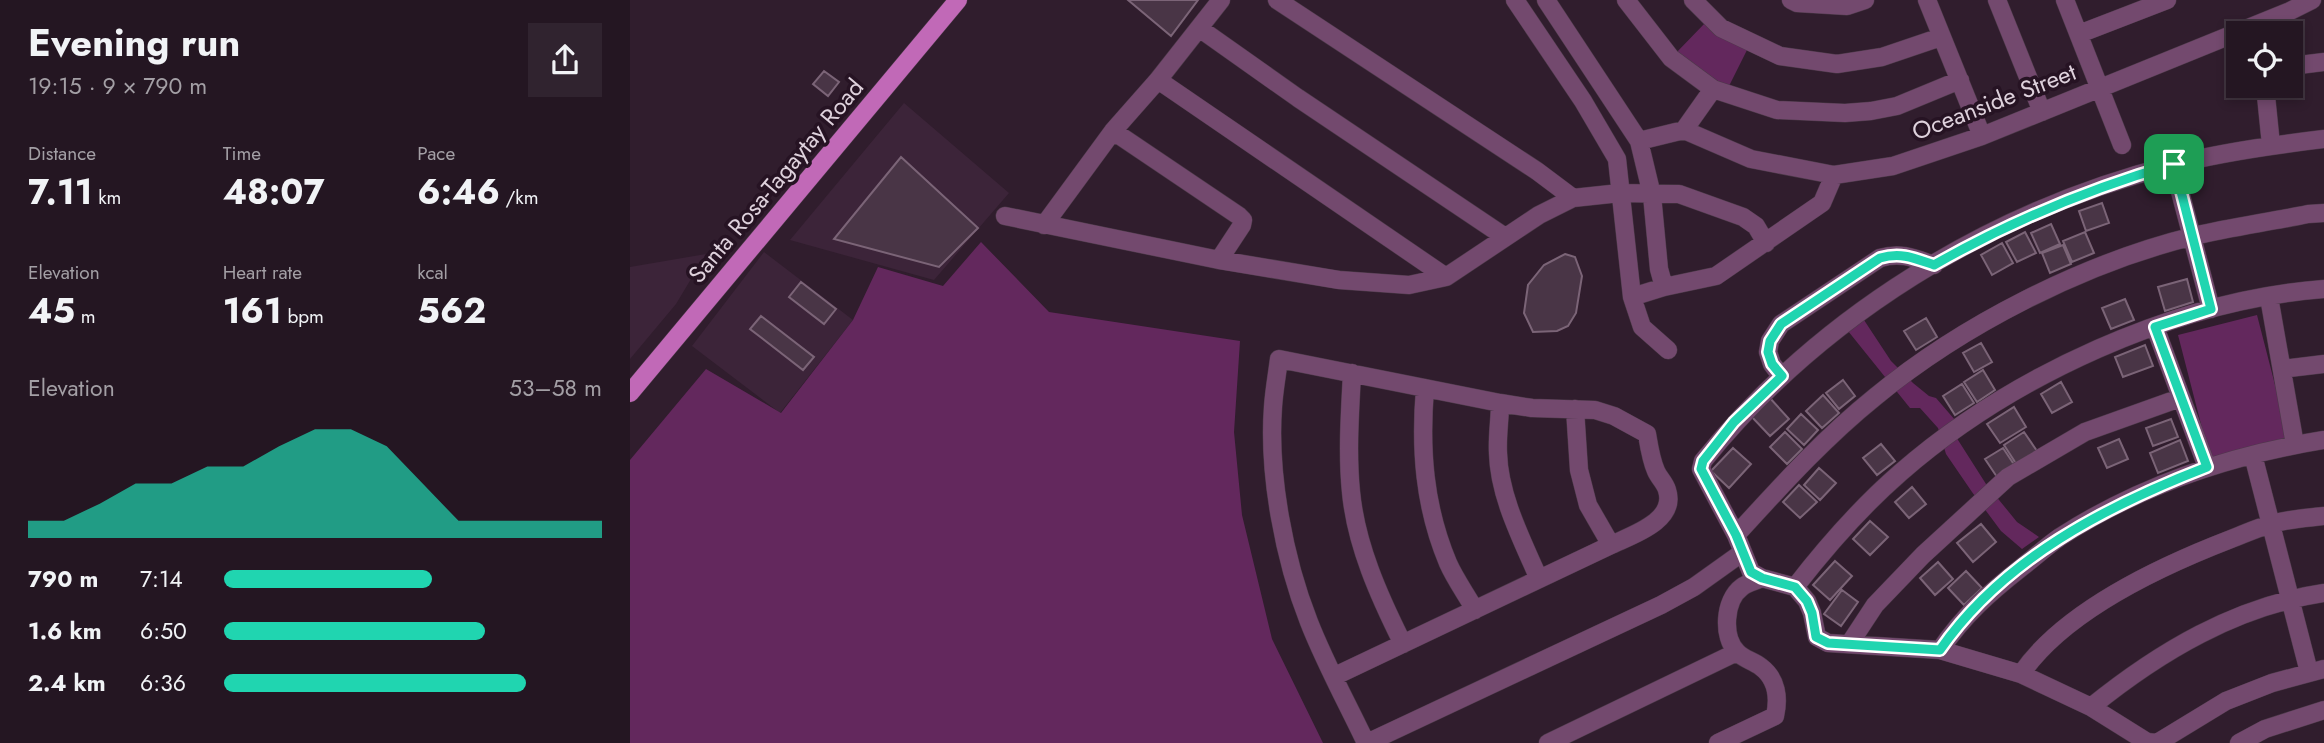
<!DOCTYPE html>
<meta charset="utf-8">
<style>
body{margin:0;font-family:Jost,sans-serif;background:#30232f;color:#f1f3f6;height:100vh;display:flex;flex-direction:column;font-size:26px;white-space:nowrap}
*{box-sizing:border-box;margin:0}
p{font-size:23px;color:#a39fa5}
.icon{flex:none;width:38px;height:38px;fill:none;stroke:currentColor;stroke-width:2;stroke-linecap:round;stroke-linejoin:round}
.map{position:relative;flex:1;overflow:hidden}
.side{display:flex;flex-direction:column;background:#241622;width:630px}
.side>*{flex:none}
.tools{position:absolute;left:1596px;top:21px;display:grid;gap:14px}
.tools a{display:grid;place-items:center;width:77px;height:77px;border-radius:0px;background:#241622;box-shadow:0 4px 10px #0003,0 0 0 2px #413540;font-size:35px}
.pin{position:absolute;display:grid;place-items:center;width:60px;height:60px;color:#fff;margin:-30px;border-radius:14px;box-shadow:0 4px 10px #0006}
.round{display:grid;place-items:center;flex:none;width:74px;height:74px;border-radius:0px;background:#30232f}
.summary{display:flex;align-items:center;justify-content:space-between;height:119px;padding:0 28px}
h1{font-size:38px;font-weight:700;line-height:52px}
.metrics{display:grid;grid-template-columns:repeat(3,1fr);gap:10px;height:119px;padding:7px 28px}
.metrics div{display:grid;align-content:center}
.metrics b{font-size:35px;font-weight:700}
.metrics small{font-size:19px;font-weight:400}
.metrics p{font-size:19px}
.chart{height:196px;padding:14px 28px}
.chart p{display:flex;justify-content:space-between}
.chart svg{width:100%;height:126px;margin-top:7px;fill:#20d5b0;opacity:.7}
ul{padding:0 28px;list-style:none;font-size:23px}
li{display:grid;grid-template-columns:112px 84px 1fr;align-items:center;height:52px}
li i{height:18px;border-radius:9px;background:#20d5b0}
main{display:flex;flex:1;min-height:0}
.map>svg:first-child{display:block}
</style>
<main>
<section class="side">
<div class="summary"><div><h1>Evening run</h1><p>19:15 · 9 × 790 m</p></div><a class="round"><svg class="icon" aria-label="share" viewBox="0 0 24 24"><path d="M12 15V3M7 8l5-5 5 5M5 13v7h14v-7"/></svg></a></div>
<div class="metrics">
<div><p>Distance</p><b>7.11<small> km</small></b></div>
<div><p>Time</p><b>48:07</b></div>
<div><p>Pace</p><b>6:46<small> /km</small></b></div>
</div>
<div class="metrics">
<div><p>Elevation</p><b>45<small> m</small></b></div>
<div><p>Heart rate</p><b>161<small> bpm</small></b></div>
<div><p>kcal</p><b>562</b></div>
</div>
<div class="chart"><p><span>Elevation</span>53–58 m</p>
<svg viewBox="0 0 160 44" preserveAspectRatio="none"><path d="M0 44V38L10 38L20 32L30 25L40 25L50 19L60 19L70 12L80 6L90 6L100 12L110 25L120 38L130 38L140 38L150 38L160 38V44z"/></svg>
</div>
<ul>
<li><b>790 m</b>7:14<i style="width:55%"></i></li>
<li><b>1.6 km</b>6:50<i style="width:69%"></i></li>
<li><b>2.4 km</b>6:36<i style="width:80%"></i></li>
</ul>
</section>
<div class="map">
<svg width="1694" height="743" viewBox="0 0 1694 743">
<rect width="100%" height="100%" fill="#301d2d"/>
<path fill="#3c2439" d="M 274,103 L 379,193 L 304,280 L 160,240 Z
M 134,252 L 223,320 L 150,413 L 62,346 Z
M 76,254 L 46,304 L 0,359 L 0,267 Z"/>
<path fill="#63285d" d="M 1075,23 L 1117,50 L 1098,88 L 1046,53 Z
M 351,242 L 419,312 L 610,341 L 604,432 L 612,515 L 642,639 L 693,743 L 0,743 L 0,460 L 76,369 L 151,413 L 223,320 L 248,267 L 313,286 Z
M 1627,315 L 1659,439 L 1580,459 L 1548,335 Z
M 1234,320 L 1261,361 L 1283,383 L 1299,396 L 1306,398 L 1325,420 L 1328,440 L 1356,484 L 1387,522 L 1409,537 L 1392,549 L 1371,531 L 1342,492 L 1316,454 L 1308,428 L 1290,408 L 1280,408 L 1218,331 Z"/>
<path fill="#493546" stroke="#7b6477" stroke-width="2" d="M 498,0 L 568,0 L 541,36 Z
M 194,71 L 209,82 L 198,96 L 183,84 Z
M 271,157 L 348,228 L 309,267 L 204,239 Z
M 1472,203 L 1479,223 L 1456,231 L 1449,211 Z
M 1421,224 L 1430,244 L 1410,253 L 1401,233 Z
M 1395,232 L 1406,253 L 1387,262 L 1376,242 Z
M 1455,232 L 1464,253 L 1442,262 L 1433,241 Z
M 1372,243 L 1383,263 L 1362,275 L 1351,255 Z
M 1433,245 L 1441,264 L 1420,273 L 1412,253 Z
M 935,254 L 945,257 L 952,276 L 946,313 L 938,326 L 927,331 L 903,332 L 894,313 L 898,285 L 914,265 Z
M 1557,279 L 1563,302 L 1535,311 L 1528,287 Z
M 171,282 L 206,309 L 194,324 L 159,297 Z
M 1495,299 L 1504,320 L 1481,329 L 1472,308 Z
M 131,316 L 184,357 L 173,370 L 120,329 Z
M 1296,318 L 1307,337 L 1286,350 L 1274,331 Z
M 1351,343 L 1362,362 L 1344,372 L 1333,353 Z
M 1515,345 L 1523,366 L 1493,377 L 1485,357 Z
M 1353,370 L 1365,390 L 1347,402 L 1334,382 Z
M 1213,380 L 1225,396 L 1209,409 L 1196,393 Z
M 1431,382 L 1442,402 L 1422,413 L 1411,394 Z
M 1332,384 L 1344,403 L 1325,415 L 1313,396 Z
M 1193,395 L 1209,413 L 1192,428 L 1176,411 Z
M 1139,397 L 1159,419 L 1140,436 L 1120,415 Z
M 1384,407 L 1396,427 L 1370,443 L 1357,424 Z
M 1171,414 L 1188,430 L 1174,445 L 1157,429 Z
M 1541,419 L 1548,437 L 1523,446 L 1516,428 Z
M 1155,432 L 1172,449 L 1157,464 L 1140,447 Z
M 1394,432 L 1407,451 L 1387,465 L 1374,445 Z
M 1489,439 L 1498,459 L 1477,468 L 1468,448 Z
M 1550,440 L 1558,461 L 1528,473 L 1520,453 Z
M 1251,444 L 1265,461 L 1247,475 L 1233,458 Z
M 1103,448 L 1121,464 L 1099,488 L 1081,471 Z
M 1373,448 L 1385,466 L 1367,477 L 1355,459 Z
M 1189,468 L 1206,483 L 1190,500 L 1174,485 Z
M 1169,485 L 1187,502 L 1170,518 L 1153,502 Z
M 1282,487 L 1296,504 L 1279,518 L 1265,502 Z
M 1240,521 L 1258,537 L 1240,555 L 1223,539 Z
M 1351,524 L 1366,542 L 1343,562 L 1327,543 Z
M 1205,561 L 1222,576 L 1200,600 L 1183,585 Z
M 1308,562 L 1323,579 L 1305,595 L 1290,578 Z
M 1336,571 L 1352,588 L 1334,605 L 1318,588 Z
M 1212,590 L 1228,602 L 1211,626 L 1194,614 Z"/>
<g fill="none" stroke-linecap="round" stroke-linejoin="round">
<defs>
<path id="minor" d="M 647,0 L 907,171 L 943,198
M 885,0 L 953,101 L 987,159 L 1002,297 L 1012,327 L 1038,350
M 916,0 L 1009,141 L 1022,195 L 1029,269 L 1034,287
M 996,0 L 1041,58 L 1083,89 L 1147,110 L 1215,113 L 1241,111 L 1267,106 L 1330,80
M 1063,0 L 1091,28 L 1150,56 L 1207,64 L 1252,57 L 1311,37
M 1161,0 L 1167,3 L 1217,6 L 1235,0
M 1297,0 L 1352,136
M 1367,0 L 1412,112
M 1435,0 L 1492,145
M 569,28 L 668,98 L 875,237
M 1449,34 L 1537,0
M 1661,66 L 1694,62
M 528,80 L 816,277
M 1635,86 L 1641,145
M 1054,130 L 1121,159 L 1204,175 L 1263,166 L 1352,136 L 1660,11 L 1682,0
M 483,131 L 609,216 L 613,220 L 612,225 L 589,260
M 1694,139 C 1643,145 1592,152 1542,165 C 1361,211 1190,316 1073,461 L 1071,469 L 1106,535 L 1121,572 L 1132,578 L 1165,587 L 1177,601 L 1182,613 L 1187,637 L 1198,643 L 1310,650 L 1391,674 L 1461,707 L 1517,742 L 1527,743 L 1596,701 L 1642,683 L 1694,669
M 1009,141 L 1054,130 L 1083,89
M 1543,165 L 1581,309
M 375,216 L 589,260 L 709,280 L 779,285 L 816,277 L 909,215 L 943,198 L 990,193 L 1049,194 L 1113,217 L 1126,226 L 1136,243
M 414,225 L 483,131 L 528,80 L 591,0
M 1002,297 L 1034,287 L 1086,276 L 1192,203 L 1204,175
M 1639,297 L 1665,445
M 1525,327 L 1577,467
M 1652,369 L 1694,364
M 722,373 C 720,413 717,452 721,492 C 726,545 749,596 773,644
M 1151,376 L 1142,364 L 1138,352 L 1140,341 L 1151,324 L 1250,258 C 1271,252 1284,258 1304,265
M 795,388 C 790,449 794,506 818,563 C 825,579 836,594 845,610
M 870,403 C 870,419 867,436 868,453 C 869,496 892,540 909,579
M 945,409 L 949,470 L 958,505 L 981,545
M 1623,455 L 1679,672
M 1106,535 C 1150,487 1194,438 1245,397 C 1332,325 1454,263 1564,236 C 1602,227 1640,222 1678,214 L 1694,213
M 1165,587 C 1196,547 1231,507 1270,473 C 1381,376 1546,300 1694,289
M 1220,643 L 1245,605 L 1293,555 L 1378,477 L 1455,432 L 1550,398
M 1310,650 C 1334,615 1359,593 1392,567 C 1405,557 1417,546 1430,537 C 1509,486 1601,455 1694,440
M 1391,674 C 1434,611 1531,566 1601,539 C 1614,534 1627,528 1641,524 C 1658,519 1677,518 1694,516
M 705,676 L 981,545 C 1002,535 1047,521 1037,490 C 1035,483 1029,478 1026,471 C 1021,460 1019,446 1017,434 L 984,416 L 965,410 L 902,408 L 870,403 L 649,359 C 647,375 644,391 643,407 C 638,474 654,559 679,622 C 695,663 717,703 736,743
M 1461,707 C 1529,652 1606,606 1694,593
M 737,743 L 1031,605 L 1064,587 L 1113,552
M 918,743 L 1107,652
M 1088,743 L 1145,716 C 1149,698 1147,679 1131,667 C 1124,661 1113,659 1107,652 C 1092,637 1094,600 1112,587 C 1117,583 1126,581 1132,578
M 1609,743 L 1635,729 L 1694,710"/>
<path id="primary" d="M 0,393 L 328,0"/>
</defs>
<use href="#minor" stroke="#4c3a49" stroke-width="19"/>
<use href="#primary" stroke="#4c3a49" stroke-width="19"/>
<use href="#minor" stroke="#73496e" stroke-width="18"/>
<use href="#primary" stroke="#c169b7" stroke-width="18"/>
</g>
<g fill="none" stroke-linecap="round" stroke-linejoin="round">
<defs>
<path id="route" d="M 1544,164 L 1581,309 L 1525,327 L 1577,467 C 1476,506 1373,559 1310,650 L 1198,643 L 1186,637 L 1182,613 L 1177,601 L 1165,587 L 1132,578 L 1121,572 L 1106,535 L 1071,469 L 1073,461 L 1104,422 L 1152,376 L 1142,364 L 1138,352 L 1140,341 L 1151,324 L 1250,258 C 1271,252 1284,258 1304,265 C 1381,221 1458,189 1544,164 Z"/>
</defs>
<use href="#route" stroke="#fff" stroke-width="14"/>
<use href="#route" stroke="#20d5b0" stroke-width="9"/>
</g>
<g text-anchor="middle" stroke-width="7" stroke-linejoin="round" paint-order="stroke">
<g font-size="24" fill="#ded1dc" stroke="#261323">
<text transform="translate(1364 102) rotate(-21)" y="8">Oceanside Street</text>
<text transform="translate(146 181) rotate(-50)" y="8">Santa Rosa-Tagaytay Road</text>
</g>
</g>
</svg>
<div class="tools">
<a><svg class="icon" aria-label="locate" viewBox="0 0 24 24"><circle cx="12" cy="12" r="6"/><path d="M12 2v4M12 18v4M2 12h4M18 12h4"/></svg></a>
</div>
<div class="pin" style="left:1544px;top:164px;background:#1e9e55"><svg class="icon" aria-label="arrive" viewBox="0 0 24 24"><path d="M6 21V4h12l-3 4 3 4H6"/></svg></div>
</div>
</main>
